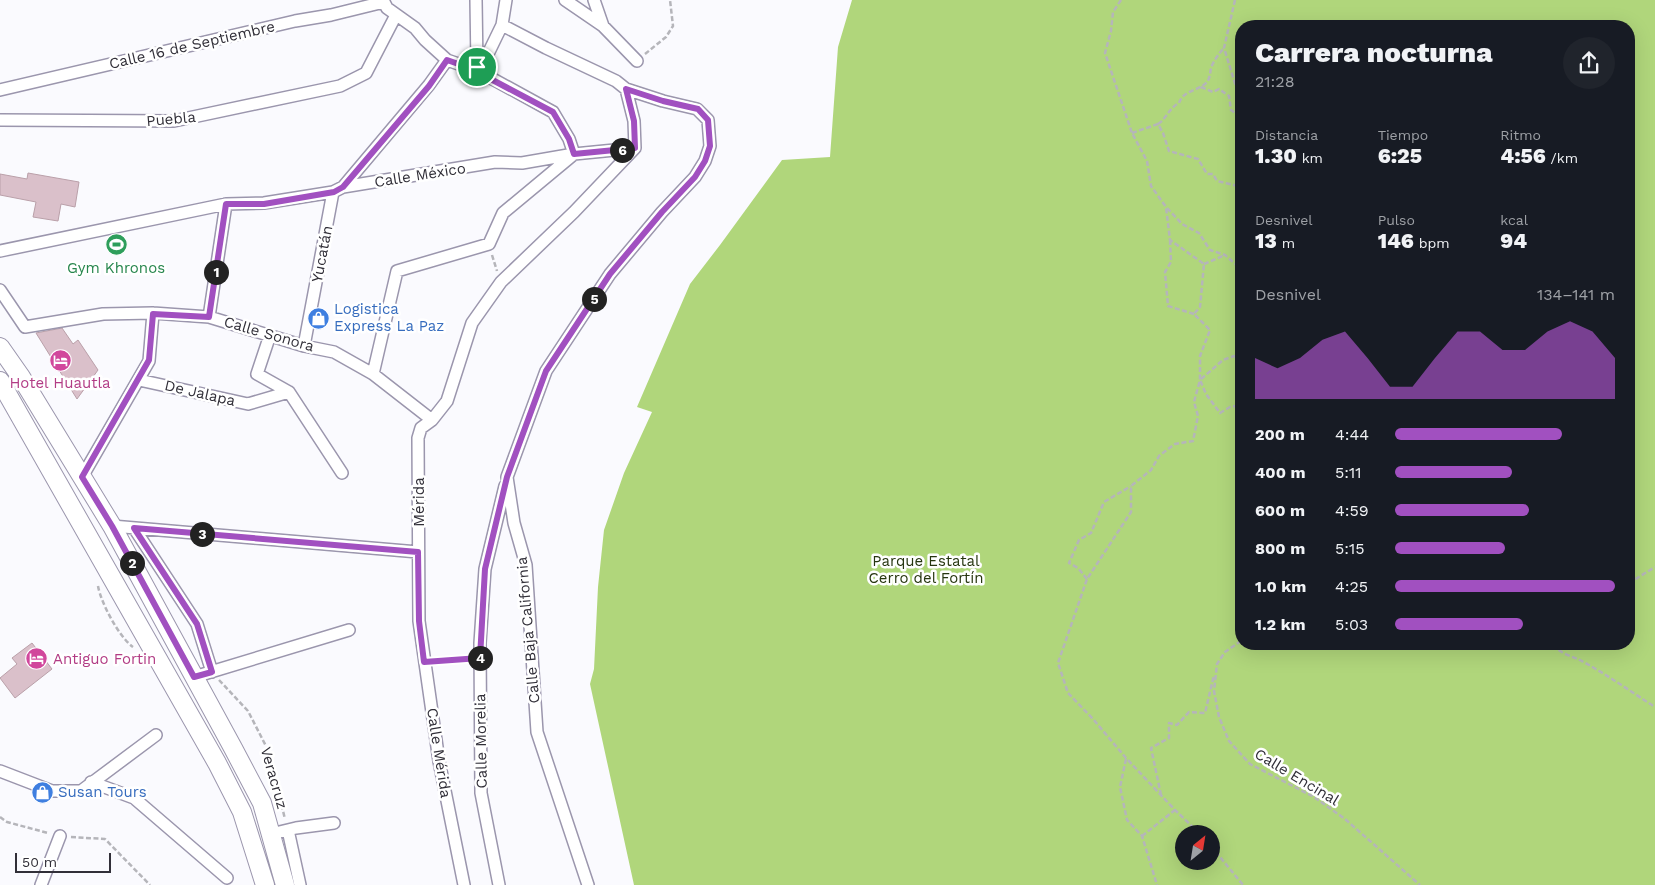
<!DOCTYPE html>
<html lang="es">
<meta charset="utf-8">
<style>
body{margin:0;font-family:"Work Sans",sans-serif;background:#20242c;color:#f1f3f6;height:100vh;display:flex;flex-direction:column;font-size:19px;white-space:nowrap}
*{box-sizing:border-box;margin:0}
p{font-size:16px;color:#9ea1a6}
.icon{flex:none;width:28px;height:28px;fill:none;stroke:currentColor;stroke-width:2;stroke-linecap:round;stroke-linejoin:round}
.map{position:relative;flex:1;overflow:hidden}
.drawer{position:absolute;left:1235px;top:20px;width:400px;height:630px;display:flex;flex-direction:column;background:#171b24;border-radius:20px;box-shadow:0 5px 20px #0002}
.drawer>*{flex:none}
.needle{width:32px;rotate:30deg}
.buttons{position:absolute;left:1175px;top:825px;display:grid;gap:10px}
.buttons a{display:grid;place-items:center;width:45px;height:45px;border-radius:50%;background:#171b24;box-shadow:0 5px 20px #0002;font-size:25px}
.scale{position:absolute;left:15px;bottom:12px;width:96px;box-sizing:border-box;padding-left:5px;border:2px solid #312f38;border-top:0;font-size:14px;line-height:18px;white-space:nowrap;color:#312f38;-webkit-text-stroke:4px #fff;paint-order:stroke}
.pin{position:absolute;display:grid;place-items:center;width:42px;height:42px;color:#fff;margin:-21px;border:2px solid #fff;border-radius:50%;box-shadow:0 1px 5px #0007}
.km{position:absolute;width:25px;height:25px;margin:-12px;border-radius:50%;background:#222;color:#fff;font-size:14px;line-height:25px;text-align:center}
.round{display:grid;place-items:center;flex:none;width:52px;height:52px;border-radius:26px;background:#20242c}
.headline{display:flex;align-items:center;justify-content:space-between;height:85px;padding:0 20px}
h1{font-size:28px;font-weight:800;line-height:38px}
.metrics{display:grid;grid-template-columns:repeat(3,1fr);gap:8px;height:85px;padding:5px 20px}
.metrics div{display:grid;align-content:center}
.metrics b{font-size:21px;font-weight:800}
.metrics small{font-size:14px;font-weight:400}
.metrics p{font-size:14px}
.chart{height:140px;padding:10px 20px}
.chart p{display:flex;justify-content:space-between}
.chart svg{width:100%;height:90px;margin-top:5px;fill:#a150c0;opacity:.7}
ul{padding:0 20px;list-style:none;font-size:16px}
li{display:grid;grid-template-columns:80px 60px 1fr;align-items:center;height:38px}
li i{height:12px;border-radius:6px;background:#a150c0}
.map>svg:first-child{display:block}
</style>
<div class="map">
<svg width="1655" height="885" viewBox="0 0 1655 885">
<rect width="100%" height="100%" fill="#fafafe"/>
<path fill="#b0d67b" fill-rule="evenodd" d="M 852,0 L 1655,0 L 1655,885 L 634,885 L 590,684 L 594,669 L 598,587 L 604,530 L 624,473 L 652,412 L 637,407 L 690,284 L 720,245 L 782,160 L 830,157 L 838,47 ZM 1241,26 L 1629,26 L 1629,644 L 1241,644 ZM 1184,834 L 1211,834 L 1211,861 L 1184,861 Z"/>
<path fill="#dac0ca" stroke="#baa0a9" d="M 28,173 L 79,182 L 75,207 L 61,204 L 58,221 L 33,217 L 36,202 L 0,195 L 0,174 L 27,179 Z
M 62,328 L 73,344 L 78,340 L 98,370 L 77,399 L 36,333 Z
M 32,643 L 52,669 L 15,698 L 0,678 L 17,664 L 12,658 Z"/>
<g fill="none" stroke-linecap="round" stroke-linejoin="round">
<defs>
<path id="minor" d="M 383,0 L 387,8 L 415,28 L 425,40 L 447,60 L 467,67 L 477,67 L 485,60 L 502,25 L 506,0
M 565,0 L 603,26 L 637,61
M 594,0 L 603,26
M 502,25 L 546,48 L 616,81 L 626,89 L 663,101 L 697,109 L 708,120 L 710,146 L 705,161 L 695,177 L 662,212 L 610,274 L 546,371 L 507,477 L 514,523 L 526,565 L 537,732 L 588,885
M 0,90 L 295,21 L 331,15 L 384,2
M 0,120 L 174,121 L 340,86 L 366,73 L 396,15
M 343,187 L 429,85 L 447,60
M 0,251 L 226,204 L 264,203 L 333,192 L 343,187 L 495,162 L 522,163 L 574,154 L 635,148 L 634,121 L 626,89
M 0,290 L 25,327 L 103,314 L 153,313 L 209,317 L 304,346 L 334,352 L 373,374 L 432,420
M 209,317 L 226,204
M 270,335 L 257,374 L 289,392 L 342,473
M 304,346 L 333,192
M 373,374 L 397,271 L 489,244 L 503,213 L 574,154 L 569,139 L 553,112 L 480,72 L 477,67 L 476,0
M 139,380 L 248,404 L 289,392
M 82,477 L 149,361 L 153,313
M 112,526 L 418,552
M 134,528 L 197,624 L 212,672
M 194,677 L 349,630
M 0,771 L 52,791 L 81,791 L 156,735
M 91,782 L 134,798 L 227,878
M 288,830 L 300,885
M 271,834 L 296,828 L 334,823
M 41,885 L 60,836
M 464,885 L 439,761 L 419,621 L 418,438 L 421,428 L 432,420 L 447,401 L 472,323 L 501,282 L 574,212 L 635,148
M 499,885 L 481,793 L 480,643 L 485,569 L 505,486"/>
<path id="primary" d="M 0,347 L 21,377 L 112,526 L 233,748 L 262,803 L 285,885
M 0,381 L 217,763 L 242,812 L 265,885"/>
</defs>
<use href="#minor" stroke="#9b96ad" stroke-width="14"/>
<use href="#primary" stroke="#9b96ad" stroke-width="20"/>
<path stroke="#b5b5ba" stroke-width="2.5" stroke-dasharray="5 2.5" stroke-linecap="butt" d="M 1121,0 L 1113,12 L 1111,31 L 1105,53 L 1132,133 L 1147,161 L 1151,186 L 1166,207 L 1170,240 L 1204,264 L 1200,307 L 1194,314 L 1210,330 L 1200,356 L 1200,380 L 1194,402 L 1198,416 L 1193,441 L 1175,444 L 1159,456 L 1151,470 L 1131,486 L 1131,512 L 1087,579 L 1058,663 L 1068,693 L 1093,719 L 1126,758 L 1175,810 L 1200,834
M 1235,0 L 1224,48 L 1238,93 L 1241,99
M 645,54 L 666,37 L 673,26 L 670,0
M 1201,87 L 1213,92 L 1219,89 L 1229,96 L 1231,110 L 1241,117
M 1158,124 C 1167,118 1169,108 1179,103 C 1183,90 1199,91 1207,82 C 1210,78 1210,73 1211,68 C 1213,62 1219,53 1224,48
M 1132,133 L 1158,124 L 1163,133 L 1169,151 L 1198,159 L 1207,174 L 1213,174 L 1217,181 L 1238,186 L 1241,183
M 1167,208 L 1182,224 L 1199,233 L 1210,250 L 1225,255 L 1241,269
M 1170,240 L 1171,262 L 1165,272 L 1168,306 L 1194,314
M 492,255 L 497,271
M 1204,264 L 1225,255
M 1241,362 L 1234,356 L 1223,360 L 1200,380 L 1206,394 L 1220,413 L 1230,407 L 1241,405
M 1087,579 L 1078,568 L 1069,563 L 1079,540 L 1091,533 L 1104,502 L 1131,486
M 1629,583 L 1655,567
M 98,586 C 101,603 119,637 133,647
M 1241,641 L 1225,652 L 1217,664 L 1214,691 L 1219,717 L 1229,741 L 1250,764 L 1314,797 L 1345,819 L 1420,885
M 1554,644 C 1558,653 1571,656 1580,660 C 1606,674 1630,691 1655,707
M 435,661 L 470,659
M 219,680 L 248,711 L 268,750 L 285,819
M 1126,759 L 1120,787 L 1127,820 L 1142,836 L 1157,885
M 1161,795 L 1151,748 L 1169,738 L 1169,723 L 1177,725 L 1189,712 L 1205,713 L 1214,675
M 0,817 L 7,822 L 48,833
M 1142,836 L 1175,810
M 71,837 L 105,839 L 150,885
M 1211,846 L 1243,885"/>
<use href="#minor" stroke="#fff" stroke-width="11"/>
<use href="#primary" stroke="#fff" stroke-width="18"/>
</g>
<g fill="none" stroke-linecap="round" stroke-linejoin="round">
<defs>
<path id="route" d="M 447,60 L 467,67 L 477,67 L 485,76 L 553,112 L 569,139 L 574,154 L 635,148 L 634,121 L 626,89 L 663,101 L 698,109 L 708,120 L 710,146 L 705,161 L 695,177 L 662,212 L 610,274 L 546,371 L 507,477 L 485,569 L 480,658 L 424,662 L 419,621 L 418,552 L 134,528 L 197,624 L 212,672 L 194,677 L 112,526 L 82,477 L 149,360 L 153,314 L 209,317 L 226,204 L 264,204 L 334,192 L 343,187 L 429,86 Z"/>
</defs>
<use href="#route" stroke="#fff" stroke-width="10"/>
<use href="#route" stroke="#a150c0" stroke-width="6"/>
</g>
<defs>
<symbol id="stadium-disc" viewBox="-11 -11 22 22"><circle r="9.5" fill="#2e9e5b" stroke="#fff"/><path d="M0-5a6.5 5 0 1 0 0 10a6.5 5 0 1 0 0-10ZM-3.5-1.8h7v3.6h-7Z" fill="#fff"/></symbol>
<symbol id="shop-disc" viewBox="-11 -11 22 22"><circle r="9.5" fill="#3f7fe0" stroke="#fff"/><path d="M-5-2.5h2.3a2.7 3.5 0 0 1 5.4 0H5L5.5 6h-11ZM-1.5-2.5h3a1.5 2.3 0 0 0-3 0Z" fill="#fff"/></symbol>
<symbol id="hotel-disc" viewBox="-11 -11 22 22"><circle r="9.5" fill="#d1479c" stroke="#fff"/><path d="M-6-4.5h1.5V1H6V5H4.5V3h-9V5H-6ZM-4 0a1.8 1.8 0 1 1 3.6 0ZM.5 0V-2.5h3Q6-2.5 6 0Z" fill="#fff"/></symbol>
</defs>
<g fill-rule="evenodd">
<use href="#stadium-disc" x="104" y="232" width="25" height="25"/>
<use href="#shop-disc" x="306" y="306" width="25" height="25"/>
<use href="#hotel-disc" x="48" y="348" width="25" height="25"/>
<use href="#hotel-disc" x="24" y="646" width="25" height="25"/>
<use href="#shop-disc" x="30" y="780" width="25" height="25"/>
</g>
<g text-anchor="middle" stroke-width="5" stroke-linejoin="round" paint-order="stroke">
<g font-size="15" fill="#312f38" stroke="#fff">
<text transform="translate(192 45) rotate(-13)" y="5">Calle 16 de Septiembre</text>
<text transform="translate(171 119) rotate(-5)" y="5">Puebla</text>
<text transform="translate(420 175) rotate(-9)" y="5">Calle México</text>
<text transform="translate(322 254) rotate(-79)" y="5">Yucatán</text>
<text transform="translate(269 334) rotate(16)" y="5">Calle Sonora</text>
<text transform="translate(200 393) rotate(13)" y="5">De Jalapa</text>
<text transform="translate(419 502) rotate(-90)" y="5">Mérida</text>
<text transform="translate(528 630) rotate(-95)" y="5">Calle Baja California</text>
<text transform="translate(481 741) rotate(-91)" y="5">Calle Morelia</text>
<text transform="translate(439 753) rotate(81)" y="5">Calle Mérida</text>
<text transform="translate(1297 777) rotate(31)" y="5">Calle Encinal</text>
<text transform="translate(274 778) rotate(74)" y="5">Veracruz</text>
</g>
<g font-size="15" fill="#27864d" stroke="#fff">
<text x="116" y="273">Gym Khronos</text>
</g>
<g font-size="15" fill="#366cbe" stroke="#fff" text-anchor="start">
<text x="334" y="314">Logistica<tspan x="334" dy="17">Express La Paz</tspan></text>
<text x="58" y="797">Susan Tours</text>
</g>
<g font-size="15" fill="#b23c85" stroke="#fff">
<text x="60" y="388">Hotel Huautla</text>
<text x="53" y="664" text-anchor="start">Antiguo Fortin</text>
</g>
<g font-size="15" fill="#26350f" stroke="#fff">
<text x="926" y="566">Parque Estatal<tspan x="926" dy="17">Cerro del Fortín</tspan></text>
</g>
</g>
</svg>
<div class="buttons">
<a><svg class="needle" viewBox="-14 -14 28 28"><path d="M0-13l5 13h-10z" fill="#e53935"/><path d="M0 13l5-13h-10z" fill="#9ea1a6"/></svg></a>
</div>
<div class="scale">50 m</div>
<div class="pin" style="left:477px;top:67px;background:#1e9e55"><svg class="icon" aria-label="arrive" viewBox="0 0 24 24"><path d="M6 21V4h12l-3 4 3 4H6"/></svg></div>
<b class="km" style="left:216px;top:272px">1</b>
<b class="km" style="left:132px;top:563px">2</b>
<b class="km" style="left:202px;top:534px">3</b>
<b class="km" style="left:480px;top:658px">4</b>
<b class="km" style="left:594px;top:299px">5</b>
<b class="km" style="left:622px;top:150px">6</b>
<section class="drawer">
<div class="headline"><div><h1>Carrera nocturna</h1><p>21:28</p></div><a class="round"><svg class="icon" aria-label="share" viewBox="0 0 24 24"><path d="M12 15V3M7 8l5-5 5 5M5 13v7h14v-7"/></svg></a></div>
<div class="metrics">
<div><p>Distancia</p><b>1.30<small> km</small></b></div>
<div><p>Tiempo</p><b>6:25</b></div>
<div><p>Ritmo</p><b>4:56<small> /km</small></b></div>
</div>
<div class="metrics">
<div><p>Desnivel</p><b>13<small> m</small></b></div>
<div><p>Pulso</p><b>146<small> bpm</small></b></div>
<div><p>kcal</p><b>94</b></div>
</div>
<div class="chart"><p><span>Desnivel</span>134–141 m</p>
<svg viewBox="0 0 160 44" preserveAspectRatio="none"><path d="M0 44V24L10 29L20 24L30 15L40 11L50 24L60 38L70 38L80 24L90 11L100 11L110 20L120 20L130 11L140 6L150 11L160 24V44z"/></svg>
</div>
<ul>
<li><b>200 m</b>4:44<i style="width:76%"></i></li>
<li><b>400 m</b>5:11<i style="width:53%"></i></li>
<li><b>600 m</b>4:59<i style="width:61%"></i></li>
<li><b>800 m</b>5:15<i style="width:50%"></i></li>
<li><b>1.0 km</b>4:25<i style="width:100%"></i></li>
<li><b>1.2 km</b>5:03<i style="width:58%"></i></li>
</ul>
</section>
</div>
